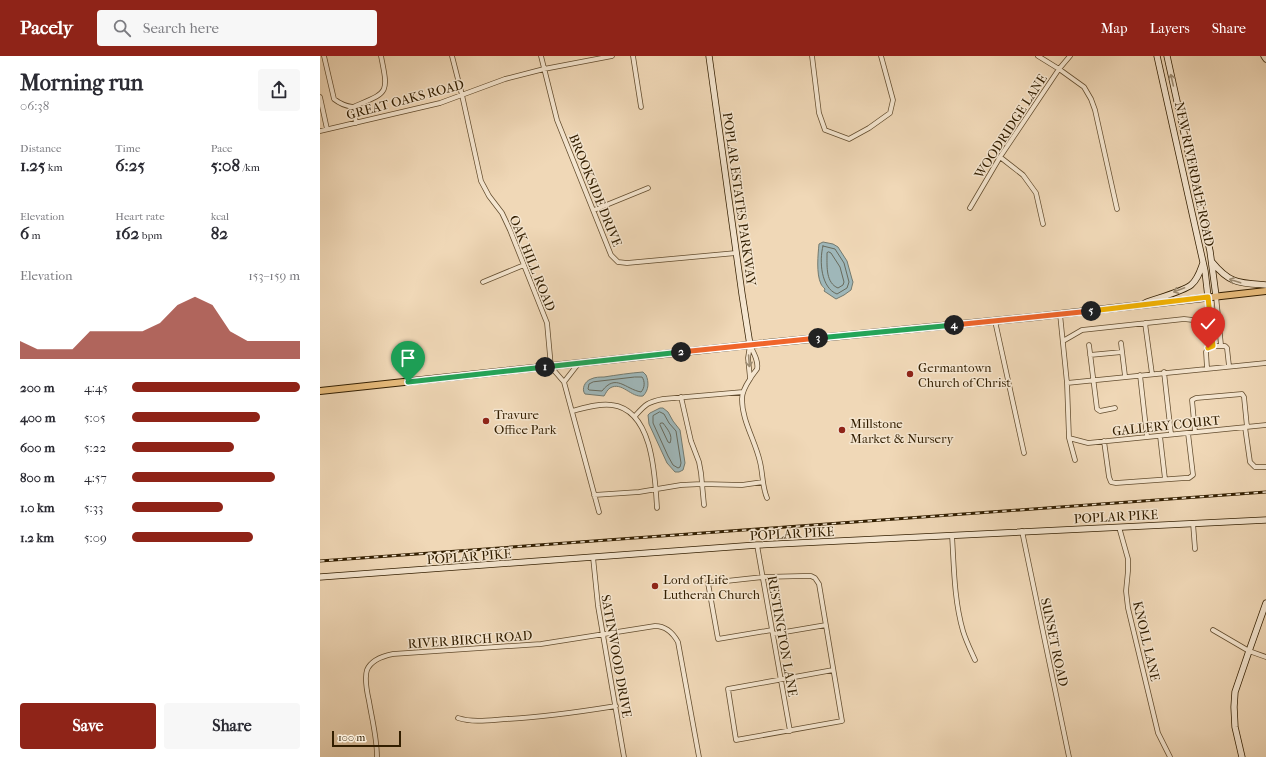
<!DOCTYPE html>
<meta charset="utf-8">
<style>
body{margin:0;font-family:"IM FELL French Canon",serif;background:#f7f7f7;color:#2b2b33;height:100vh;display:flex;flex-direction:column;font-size:15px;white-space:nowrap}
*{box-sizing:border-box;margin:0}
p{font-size:13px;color:#7c7c81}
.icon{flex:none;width:22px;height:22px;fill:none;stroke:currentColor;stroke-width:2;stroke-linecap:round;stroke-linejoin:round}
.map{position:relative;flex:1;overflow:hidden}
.drawer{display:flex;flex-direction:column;background:#fff;width:320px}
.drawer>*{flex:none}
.scale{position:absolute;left:12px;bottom:10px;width:69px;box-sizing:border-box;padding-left:4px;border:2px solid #321e00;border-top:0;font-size:11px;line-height:14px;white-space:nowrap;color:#321e00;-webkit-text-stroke:3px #f5e6d0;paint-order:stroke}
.pin{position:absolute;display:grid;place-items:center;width:34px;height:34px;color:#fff;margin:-41px -17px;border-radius:50% 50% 50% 0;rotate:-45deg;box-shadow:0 0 4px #0007}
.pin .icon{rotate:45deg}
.km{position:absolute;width:20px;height:20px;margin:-10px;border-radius:50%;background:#222;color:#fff;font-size:11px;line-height:20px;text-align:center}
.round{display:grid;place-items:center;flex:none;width:42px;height:42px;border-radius:4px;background:#f7f7f7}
.summary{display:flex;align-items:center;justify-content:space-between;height:68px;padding:0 20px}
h1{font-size:22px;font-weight:700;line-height:30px}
.stats{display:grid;grid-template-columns:repeat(3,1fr);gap:6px;height:68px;padding:4px 20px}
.stats div{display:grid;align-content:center}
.stats b{font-size:17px;font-weight:700}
.stats small{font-size:11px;font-weight:400}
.stats p{font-size:11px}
.chart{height:112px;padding:8px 20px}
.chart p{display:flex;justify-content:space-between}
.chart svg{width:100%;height:72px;margin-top:4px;fill:#8f2418;opacity:.7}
.action{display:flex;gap:8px;margin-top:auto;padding:8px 20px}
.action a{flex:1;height:46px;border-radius:4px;background:#8f2418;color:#fff;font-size:16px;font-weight:700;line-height:46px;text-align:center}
.action a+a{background:#f7f7f7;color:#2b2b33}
ul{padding:0 20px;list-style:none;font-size:13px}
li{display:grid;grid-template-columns:64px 48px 1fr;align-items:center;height:30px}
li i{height:10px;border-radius:5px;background:#8f2418}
header{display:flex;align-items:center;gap:24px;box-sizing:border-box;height:56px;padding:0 20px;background:#8f2418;color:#fff}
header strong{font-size:19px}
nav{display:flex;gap:22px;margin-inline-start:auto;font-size:14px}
.search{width:280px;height:36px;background:#f7f7f7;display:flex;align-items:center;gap:10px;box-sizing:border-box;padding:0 14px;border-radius:4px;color:#7c7c81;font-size:15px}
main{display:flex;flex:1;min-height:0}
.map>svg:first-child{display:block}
</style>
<header>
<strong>Pacely</strong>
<div class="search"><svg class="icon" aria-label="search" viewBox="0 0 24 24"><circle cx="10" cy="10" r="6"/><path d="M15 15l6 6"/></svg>Search here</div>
<nav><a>Map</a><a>Layers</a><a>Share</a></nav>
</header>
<main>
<section class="drawer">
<div class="summary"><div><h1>Morning run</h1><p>06:38</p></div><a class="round"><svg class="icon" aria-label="share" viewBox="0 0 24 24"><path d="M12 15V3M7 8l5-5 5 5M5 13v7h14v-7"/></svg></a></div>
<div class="stats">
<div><p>Distance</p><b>1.25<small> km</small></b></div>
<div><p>Time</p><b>6:25</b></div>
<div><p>Pace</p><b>5:08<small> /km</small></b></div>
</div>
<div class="stats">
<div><p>Elevation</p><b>6<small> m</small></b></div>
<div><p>Heart rate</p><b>162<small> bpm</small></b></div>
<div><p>kcal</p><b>82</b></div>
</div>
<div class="chart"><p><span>Elevation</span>153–159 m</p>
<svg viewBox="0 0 160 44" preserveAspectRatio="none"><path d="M0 44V33L10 38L20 38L30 38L40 27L50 27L60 27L70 27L80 22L90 11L100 6L110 11L120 27L130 33L140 33L150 33L160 33V44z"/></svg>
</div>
<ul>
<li><b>200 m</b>4:45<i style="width:100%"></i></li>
<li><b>400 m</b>5:05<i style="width:76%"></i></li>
<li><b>600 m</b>5:22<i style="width:61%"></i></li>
<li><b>800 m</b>4:57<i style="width:85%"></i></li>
<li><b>1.0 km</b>5:33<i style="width:54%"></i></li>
<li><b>1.2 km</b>5:09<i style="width:72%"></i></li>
</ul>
<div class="action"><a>Save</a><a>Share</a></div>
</section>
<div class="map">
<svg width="946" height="701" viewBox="0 0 946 701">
<rect width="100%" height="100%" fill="#f0d8b7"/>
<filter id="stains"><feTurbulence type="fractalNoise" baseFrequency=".005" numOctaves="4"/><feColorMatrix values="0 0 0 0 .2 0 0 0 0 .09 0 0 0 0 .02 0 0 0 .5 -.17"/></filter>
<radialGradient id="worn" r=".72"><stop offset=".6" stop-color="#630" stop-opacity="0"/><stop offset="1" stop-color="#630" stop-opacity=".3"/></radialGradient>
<path fill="#9fb7b9" stroke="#737a6f" d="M 503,186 L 513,188 L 518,191 L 527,205 L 532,223 L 533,226 L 531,234 L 524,239 L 516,243 L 504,235 L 505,233 C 503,231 502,230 501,228 C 496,218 498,198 499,188 Z
M 323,316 L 326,319 C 329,326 329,334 323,340 C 311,342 302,325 290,332 C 287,334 286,337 284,340 L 265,338 C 261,333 265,325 271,323 C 275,321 280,321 284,321 C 297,319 310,317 323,316 Z
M 340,352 L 343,352 L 348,356 L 353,365 L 360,374 L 365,407 L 363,414 L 359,416 L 355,416 L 347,407 L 329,368 L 328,359 L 330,357 Z"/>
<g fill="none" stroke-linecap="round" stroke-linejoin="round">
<path stroke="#686a5c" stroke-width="1" d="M 503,190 L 515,193 L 524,207 L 529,226 L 527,232 L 517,238 C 501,232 499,205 503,190 Z
M 509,196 L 511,197 L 520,211 L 524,226 L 523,229 L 518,232 C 506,227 507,211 507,200 L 507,197 Z
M 315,321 L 322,321 C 325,325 325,332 321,336 C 305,333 296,317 282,335 L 269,334 L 268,333 L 269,328 L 273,326 Z
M 340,356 L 344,358 L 349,367 L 356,375 L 361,407 L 360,411 L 358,412 L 353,409 L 348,400 L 333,367 L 333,360 Z
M 341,367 L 343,367 C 348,374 353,379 350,387 L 348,386 L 340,369 Z"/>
<defs>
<path id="street" d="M 4,0 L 14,43 C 19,47 25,50 33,51
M 132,0 L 142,39 L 161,125 L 169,140 L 182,157 L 190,174 L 227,267 L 231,311 L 244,326 L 279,456
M 221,0 L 237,64 L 291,199 L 298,206 L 307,207 L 416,197
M 313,0 L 321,51
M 492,0 L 499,57 L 505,74 L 529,83 L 549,72 L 570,57 L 573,44 L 561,0
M 718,0 L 739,13 L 764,31 L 771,43 L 775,54 L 797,153
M 0,41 L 7,73
M 33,51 C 68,36 69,39 61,0
M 33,51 L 36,67
M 0,75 L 120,47 L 185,23 L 224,13 L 292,0
M 680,101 L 703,119 L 716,137 L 723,168
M 650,152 L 680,101 L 739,13 L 750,0
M 274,154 L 328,132
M 163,226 L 204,209
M 896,240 L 901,289
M 888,241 L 893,290
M 740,258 L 747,327 L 749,382 L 755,404
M 675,265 L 704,397
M 825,267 L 832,318
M 743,285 L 762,274 L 864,263 L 882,265 L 898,264
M 801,287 L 805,320
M 430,289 C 433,296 439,305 437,313 C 435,316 432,319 430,323 C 426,329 422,336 422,343 C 422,365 435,384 440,406 C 443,418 442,430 447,442
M 769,289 L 777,353 L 780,355 L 795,352
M 770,299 L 802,296
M 887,312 L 886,296 L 888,292 L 893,290 L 905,290 L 907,292 L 909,310
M 844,316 L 851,378
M 820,319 L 827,381
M 430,322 L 428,302 L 430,289
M 244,326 L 258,308
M 747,327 L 946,307
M 361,341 L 371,385 L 379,406 L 381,417 L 384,449
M 252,355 C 264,352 279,347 292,349 C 333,354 335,420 337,452
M 315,360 C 325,349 327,346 343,343 L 423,336
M 925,371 L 930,406 L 935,411 L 946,411
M 875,376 L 872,344 L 876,342 L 922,338 L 924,341 L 927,371
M 840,380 L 845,423
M 749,382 L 768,387 L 946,369
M 784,385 L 789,421 L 791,426 L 796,427 L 865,422 L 869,422 L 873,419 L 868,377
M 274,439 L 319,436 L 361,429 L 382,428 L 422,429 L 443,426
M 873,467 L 875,493
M 799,471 L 808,503 L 808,515 L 806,535 L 808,552 L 838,677 L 850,701
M 702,475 L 749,701
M 632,479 C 634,511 634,544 643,575 C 646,585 651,595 655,604
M 437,489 L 470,675
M 273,501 L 278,550 L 304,701
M 452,574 L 398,583 L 388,527 L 443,521 L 483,520 L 491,520 L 495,522 L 499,528 L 522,665 L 416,684 L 408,633 L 513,614
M 893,574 L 929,595 L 946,601
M 453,578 L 506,569
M 138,662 C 154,667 171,664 187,663 C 224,661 259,656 296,650
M 57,701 C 57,682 52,663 49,645 C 47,636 44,623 47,614 C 51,604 63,600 73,598 L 221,588 L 335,570 C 345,570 353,577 358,586 L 379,701"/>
<path id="secondary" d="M 389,0 L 422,238 L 430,289
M 837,0 L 885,215 L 888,241
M 847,0 L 890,195 L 896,240
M 944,0 L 946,3
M 892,206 C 910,228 919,227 946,229
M 825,247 C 835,243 864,235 871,229 C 878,223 880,215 883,207
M 0,521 L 437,489 L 946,464
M 922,701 L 915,671 L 914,651 L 915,636 L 929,595 L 946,547"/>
<path id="primary" d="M 0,335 L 438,288 L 714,261 L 946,235"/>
</defs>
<use href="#street" stroke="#624c2e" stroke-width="5.5"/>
<use href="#secondary" stroke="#321e00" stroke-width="7"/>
<use href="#primary" stroke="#321e00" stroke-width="8"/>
<use href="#street" stroke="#f5e6d0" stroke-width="4"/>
<use href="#secondary" stroke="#f5e6d0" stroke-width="5.5"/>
<use href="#primary" stroke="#e8bc7c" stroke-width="6"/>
<defs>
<path id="rail" d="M 0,505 L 946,436"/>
</defs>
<use href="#rail" stroke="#321e00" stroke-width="3"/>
<use href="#rail" stroke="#f5e6d0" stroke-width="1.5" stroke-dasharray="4.5" stroke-linecap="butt"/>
</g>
<defs><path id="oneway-shaft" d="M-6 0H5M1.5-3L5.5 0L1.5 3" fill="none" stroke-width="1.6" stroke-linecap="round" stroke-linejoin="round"/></defs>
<g stroke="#9d8c72">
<use href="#oneway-shaft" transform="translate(852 24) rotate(-103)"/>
<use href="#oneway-shaft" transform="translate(915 225) rotate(-162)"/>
<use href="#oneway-shaft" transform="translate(859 234) rotate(159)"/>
<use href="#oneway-shaft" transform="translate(429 305) rotate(86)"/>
</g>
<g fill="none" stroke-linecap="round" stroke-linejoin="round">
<defs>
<path id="split-1" d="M 88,326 L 225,311"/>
<path id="split-2" d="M 225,311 L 361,296"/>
<path id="split-3" d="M 361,296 L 498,282"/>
<path id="split-4" d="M 498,282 L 634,269"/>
<path id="split-5" d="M 634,269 L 771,255"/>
<path id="split-6" d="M 771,255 L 888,241 L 890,260"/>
<path id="split-7" d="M 888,292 L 893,290 L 890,260"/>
</defs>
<use href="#split-1" stroke="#fff" stroke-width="8"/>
<use href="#split-2" stroke="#fff" stroke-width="8"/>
<use href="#split-3" stroke="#fff" stroke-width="8"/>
<use href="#split-4" stroke="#fff" stroke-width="8"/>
<use href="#split-5" stroke="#fff" stroke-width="8"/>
<use href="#split-6" stroke="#fff" stroke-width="8"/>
<use href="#split-7" stroke="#fff" stroke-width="8"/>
<use href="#split-1" stroke="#22a559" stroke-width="5"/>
<use href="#split-2" stroke="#22a559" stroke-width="5"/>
<use href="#split-3" stroke="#f0652b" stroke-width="5"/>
<use href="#split-4" stroke="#22a559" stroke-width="5"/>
<use href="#split-5" stroke="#f0652b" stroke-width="5"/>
<use href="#split-6" stroke="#f5b400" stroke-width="5"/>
<use href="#split-7" stroke="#f5b400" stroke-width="5"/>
</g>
<g fill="#8f2418" stroke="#f5e6d0" stroke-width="1.5">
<circle cx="590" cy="318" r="4"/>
<circle cx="166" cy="365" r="4"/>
<circle cx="522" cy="374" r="4"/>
<circle cx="335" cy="530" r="4"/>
</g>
<g text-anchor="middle" stroke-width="3" stroke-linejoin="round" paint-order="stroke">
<g font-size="13" fill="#321e00" stroke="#f5e6d0">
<text transform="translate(85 43) rotate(-15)" y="5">GREAT OAKS ROAD</text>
<text transform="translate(690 70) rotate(-57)" y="5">WOODRIDGE LANE</text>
<text transform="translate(875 118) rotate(78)" y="5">NEW RIVERDALE ROAD</text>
<text transform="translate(276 134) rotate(68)" y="5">BROOKSIDE DRIVE</text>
<text transform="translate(420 143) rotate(82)" y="5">POPLAR ESTATES PARKWAY</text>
<text transform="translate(213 207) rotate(68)" y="5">OAK HILL ROAD</text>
<text transform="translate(846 369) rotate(-6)" y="5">GALLERY COURT</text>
<text transform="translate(796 460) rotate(-3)" y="5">POPLAR PIKE</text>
<text transform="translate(472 477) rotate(-3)" y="5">POPLAR PIKE</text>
<text transform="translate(149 500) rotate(-4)" y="5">POPLAR PIKE</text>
<text transform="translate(463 580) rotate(80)" y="5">RESTINGTON LANE</text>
<text transform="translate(150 583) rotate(-4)" y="5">RIVER BIRCH ROAD</text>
<text transform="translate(827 585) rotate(77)" y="5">KNOLL LANE</text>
<text transform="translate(735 586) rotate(78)" y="5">SUNSET ROAD</text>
<text transform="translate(297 600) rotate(80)" y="5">SATINWOOD DRIVE</text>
</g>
<g font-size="13" fill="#321e00" stroke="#f5e6d0" text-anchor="start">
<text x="598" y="316">Germantown<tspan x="598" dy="15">Church of Christ</tspan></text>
<text x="174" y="363">Travure<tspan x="174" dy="15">Office Park</tspan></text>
<text x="530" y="372">Millstone<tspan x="530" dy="15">Market &amp; Nursery</tspan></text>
<text x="343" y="528">Lord of Life<tspan x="343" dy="15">Lutheran Church</tspan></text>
</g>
</g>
<rect width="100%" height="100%" filter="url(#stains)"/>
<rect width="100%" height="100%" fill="url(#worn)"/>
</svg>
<div class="scale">100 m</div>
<div class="pin" style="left:88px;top:326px;background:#1e9e55"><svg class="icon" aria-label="arrive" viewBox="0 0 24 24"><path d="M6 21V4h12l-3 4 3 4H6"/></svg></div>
<div class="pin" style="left:888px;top:292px;background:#d93025"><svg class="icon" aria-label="check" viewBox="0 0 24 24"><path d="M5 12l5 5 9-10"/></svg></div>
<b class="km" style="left:225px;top:311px">1</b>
<b class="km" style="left:361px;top:296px">2</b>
<b class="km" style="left:498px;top:282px">3</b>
<b class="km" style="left:634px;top:269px">4</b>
<b class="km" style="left:771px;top:255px">5</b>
</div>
</main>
